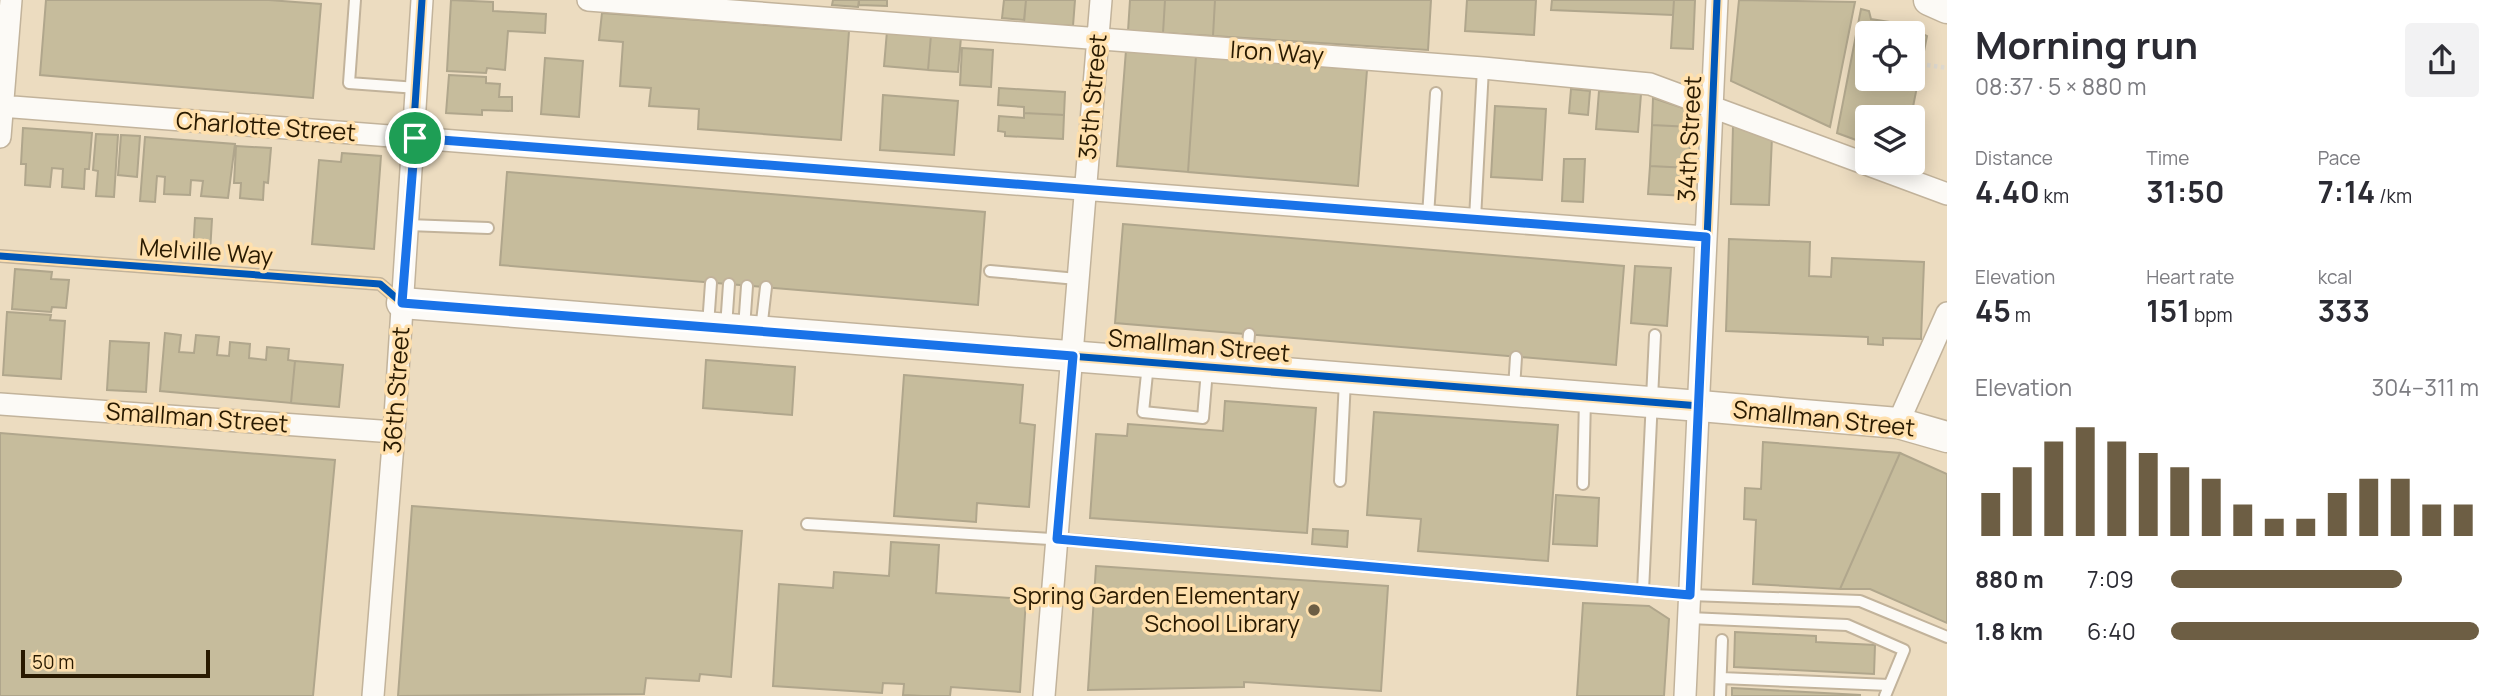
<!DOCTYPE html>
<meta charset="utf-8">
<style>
body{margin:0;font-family:Manrope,sans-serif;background:#f2f2f3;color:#2b2b33;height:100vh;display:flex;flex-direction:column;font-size:26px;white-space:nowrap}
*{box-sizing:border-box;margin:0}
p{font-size:23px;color:#7c7c81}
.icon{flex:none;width:38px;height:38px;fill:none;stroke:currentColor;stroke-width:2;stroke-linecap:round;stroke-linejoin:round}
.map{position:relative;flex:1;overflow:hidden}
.side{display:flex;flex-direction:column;background:#fff;width:560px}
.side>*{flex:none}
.controls{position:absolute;left:1855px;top:21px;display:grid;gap:14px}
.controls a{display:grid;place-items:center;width:70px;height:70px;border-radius:7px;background:#fff;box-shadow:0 4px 18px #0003;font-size:35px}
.scale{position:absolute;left:21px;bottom:18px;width:189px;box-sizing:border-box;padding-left:7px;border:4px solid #291a01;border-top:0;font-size:19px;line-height:24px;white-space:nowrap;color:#291a01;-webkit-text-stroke:5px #ffe0ad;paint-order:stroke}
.pin{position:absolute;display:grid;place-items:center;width:60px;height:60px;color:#fff;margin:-30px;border:4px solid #fff;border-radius:50%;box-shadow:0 2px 7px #0007}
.round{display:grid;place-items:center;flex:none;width:74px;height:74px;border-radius:7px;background:#f2f2f3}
.head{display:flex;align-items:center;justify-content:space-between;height:119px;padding:0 28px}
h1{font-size:38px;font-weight:700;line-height:52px}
.metrics{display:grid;grid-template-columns:repeat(3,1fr);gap:10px;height:119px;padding:7px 28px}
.metrics div{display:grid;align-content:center}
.metrics b{font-size:30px;font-weight:700}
.metrics small{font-size:19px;font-weight:400}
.metrics p{font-size:19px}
.chart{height:196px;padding:14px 28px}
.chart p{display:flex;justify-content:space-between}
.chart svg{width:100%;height:126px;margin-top:7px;stroke:#6d5e44;stroke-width:6}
ul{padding:0 28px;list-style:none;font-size:23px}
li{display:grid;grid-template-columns:112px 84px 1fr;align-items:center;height:52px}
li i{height:18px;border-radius:9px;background:#6d5e44}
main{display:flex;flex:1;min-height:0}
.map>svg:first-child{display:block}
</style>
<main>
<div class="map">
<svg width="1947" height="696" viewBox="0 0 1947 696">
<rect width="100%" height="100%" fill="#ecdcc0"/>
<path fill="#c6bc9c" stroke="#b0a68c" stroke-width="2" fill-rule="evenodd" d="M 46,0 L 269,0 L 321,4 L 313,98 L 40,75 Z
M 451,0 L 493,2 L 493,11 L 546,14 L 545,33 L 508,31 L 505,70 L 487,68 L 486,73 L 447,71 Z
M 833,0 L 859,0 L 858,7 L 832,5 Z
M 859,0 L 887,0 L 887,6 L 859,5 Z
M 1004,0 L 1026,0 L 1024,20 L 1002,18 Z
M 1026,0 L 1075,0 L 1073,26 L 1024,23 Z
M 1130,0 L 1165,0 L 1163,33 L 1128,31 Z
M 1165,0 L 1215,0 L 1213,36 L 1163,33 Z
M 1215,0 L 1431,0 L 1428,50 L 1213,36 Z
M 1467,0 L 1536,0 L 1534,35 L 1465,31 Z
M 1552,0 L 1674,0 L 1673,15 L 1551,10 Z
M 1674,0 L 1695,0 L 1693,49 L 1671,48 Z
M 1739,0 L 1855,2 L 1830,127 L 1731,81 Z
M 1861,9 L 1869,11 L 1871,19 L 1902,24 L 1927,36 L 1911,117 L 1867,117 L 1867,144 L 1837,133 ZM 1867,33 L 1913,33 L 1913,79 L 1867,79 Z
M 602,13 L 849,31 L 841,140 L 698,129 L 699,109 L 649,106 L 651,88 L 620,86 L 623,42 L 599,40 Z
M 887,31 L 931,35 L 928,70 L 884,66 Z
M 931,35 L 961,37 L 958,72 L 928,70 Z
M 962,48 L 993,50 L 991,87 L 960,85 Z
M 1126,50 L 1196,56 L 1188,172 L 1117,166 Z
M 1196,56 L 1367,70 L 1358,186 L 1188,172 Z
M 545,58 L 583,61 L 579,117 L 541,114 Z
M 449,75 L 486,77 L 486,83 L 500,84 L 499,97 L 512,97 L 512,111 L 482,110 L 482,115 L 446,113 Z
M 999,88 L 1065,92 L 1064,115 L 1024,113 L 1024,107 L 998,105 Z
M 1571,89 L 1590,91 L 1588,115 L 1569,113 Z
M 1599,91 L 1641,94 L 1638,132 L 1596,129 Z
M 883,95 L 958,101 L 954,155 L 880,150 Z
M 1653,98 L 1692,111 L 1691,127 L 1652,125 Z
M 1495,106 L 1546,109 L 1542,180 L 1491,177 Z
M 1024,113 L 1064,115 L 1063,139 L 1005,136 L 1005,132 L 998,131 L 999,116 L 1024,118 Z
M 1652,125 L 1691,127 L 1689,168 L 1650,166 Z
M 1733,126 L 1772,137 L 1769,205 L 1731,204 Z
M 23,128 L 92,133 L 89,169 L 85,169 L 84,189 L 62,187 L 63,169 L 52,168 L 50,187 L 25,185 L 26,164 L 21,164 Z
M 96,134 L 118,135 L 114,197 L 96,196 L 98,171 L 93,170 Z
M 121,135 L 140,136 L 137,177 L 118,175 Z
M 145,137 L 235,144 L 228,198 L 201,196 L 203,181 L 191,180 L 190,195 L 164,194 L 165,177 L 157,176 L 155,202 L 140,201 Z
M 236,146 L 271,148 L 268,183 L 264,182 L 263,200 L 240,198 L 241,183 L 234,183 Z
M 342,153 L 381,156 L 374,249 L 312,244 L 319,160 L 341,162 Z
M 1564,159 L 1585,159 L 1583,202 L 1562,201 Z
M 1650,166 L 1689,168 L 1688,196 L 1648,194 Z
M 507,172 L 985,212 L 978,305 L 500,265 Z
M 195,218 L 212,219 L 210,253 L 193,252 Z
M 1123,224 L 1624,266 L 1616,365 L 1115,323 Z
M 1729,239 L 1810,242 L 1809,276 L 1831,277 L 1832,258 L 1924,262 L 1921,339 L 1883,338 L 1883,345 L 1868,344 L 1868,337 L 1726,331 Z
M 1635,266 L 1671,268 L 1667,326 L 1631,323 Z
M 15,269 L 52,272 L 51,279 L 69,280 L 66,308 L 52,307 L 51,312 L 12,309 Z
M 7,312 L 51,315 L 50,320 L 65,321 L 61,379 L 3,375 Z
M 165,333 L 181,335 L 179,352 L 194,353 L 196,335 L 219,337 L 217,355 L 229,356 L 230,342 L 250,344 L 249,358 L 266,360 L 267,347 L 289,349 L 288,360 L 295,361 L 291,403 L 160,391 Z
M 110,341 L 149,343 L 146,392 L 107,390 Z
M 706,360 L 795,367 L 792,415 L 703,408 Z
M 295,361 L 343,365 L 339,407 L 291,403 Z
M 904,375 L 1023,385 L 1020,423 L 1035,425 L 1029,507 L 977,503 L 976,522 L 894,516 Z
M 1225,401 L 1316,408 L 1307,533 L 1090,518 L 1096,434 L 1127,436 L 1128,424 L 1223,431 Z
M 1374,412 L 1558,425 L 1548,561 L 1418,551 L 1421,519 L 1367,515 Z
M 0,433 L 335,460 L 313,696 L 0,696 Z
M 1763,442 L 1900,453 L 1840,589 L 1753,584 L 1756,520 L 1744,519 L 1745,488 L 1761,489 Z
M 1900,453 L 1947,474 L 1947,623 L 1870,589 L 1840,589 Z
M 1556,495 L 1599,498 L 1597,546 L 1553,544 Z
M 412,506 L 742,531 L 731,677 L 700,674 L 699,681 L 646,678 L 644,694 L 398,696 Z
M 1313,529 L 1348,531 L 1347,547 L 1312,544 Z
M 891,542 L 939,545 L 936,593 L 1026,599 L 1020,692 L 951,687 L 950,696 L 923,696 L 903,695 L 904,684 L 883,683 L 882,693 L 773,686 L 779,584 L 833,588 L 834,572 L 889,576 Z
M 1096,566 L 1388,586 L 1381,691 L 1244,682 L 1244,687 L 1088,690 Z
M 1583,603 L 1649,606 L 1669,619 L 1664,696 L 1577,696 Z
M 1735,632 L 1816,636 L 1816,642 L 1875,645 L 1874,674 L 1734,667 Z
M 1732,688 L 1860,695 L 1860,696 L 1732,696 Z"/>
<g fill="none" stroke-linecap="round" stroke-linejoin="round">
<defs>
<path id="lane" d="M 355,0 L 349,83 L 417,88
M 1428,216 L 1436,93
M 1475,219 L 1483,68
M 408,225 L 488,228
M 0,256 L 380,284 L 400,301
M 990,271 L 1077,279
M 708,325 L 711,283
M 726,327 L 729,284
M 744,328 L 747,286
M 761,330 L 766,287
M 1148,364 L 1143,412 L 1203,418 L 1207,370
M 1246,366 L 1249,334
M 1514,389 L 1516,357
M 1340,481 L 1345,380
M 1583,484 L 1585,399
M 807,524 L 1083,541 L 1690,595 L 1860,601 L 1947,637
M 1643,591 L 1655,335
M 1689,618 L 1847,625 L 1904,650 L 1885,696
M 1721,678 L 1889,685
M 1720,696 L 1722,640"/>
<path id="street" d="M 588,0 L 1483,68 L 1650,84 L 1947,194
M 0,106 L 1705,237
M 0,137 L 11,0
M 0,404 L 394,432
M 1898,423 L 1947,313
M 373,696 L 394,432 L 422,0
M 1044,696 L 1101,0
M 1685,696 L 1717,0"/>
<path id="secondary" d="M 1929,0 L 1947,8
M 402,303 L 1700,406 L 1898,423 L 1947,437"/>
</defs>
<use href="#lane" stroke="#c2b39b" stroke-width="14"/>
<use href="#street" stroke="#c2b39b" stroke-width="24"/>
<use href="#secondary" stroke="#c2b39b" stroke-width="33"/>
<path stroke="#ddd8ce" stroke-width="4.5" stroke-dasharray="3.5 3.5" stroke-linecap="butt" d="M 1927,65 L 1947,68"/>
<use href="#lane" stroke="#fcfaf6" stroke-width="10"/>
<use href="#street" stroke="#fcfaf6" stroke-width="21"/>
<use href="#secondary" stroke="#fcfaf6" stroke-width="30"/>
<defs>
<path id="cycleway" d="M 0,256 L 380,284 L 402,303
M 402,303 L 1700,406 L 1717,0
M 402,303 L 422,0"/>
</defs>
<use href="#cycleway" stroke="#ffe0ad" stroke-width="11"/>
<use href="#cycleway" stroke="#0057b8" stroke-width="7"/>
</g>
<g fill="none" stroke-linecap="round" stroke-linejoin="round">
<defs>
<path id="route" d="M 415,138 L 1706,237 L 1690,595 L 1057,539 L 1073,356 L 402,303 Z"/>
</defs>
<use href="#route" stroke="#fff" stroke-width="14"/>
<use href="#route" stroke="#1a73e8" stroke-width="9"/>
</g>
<circle fill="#6d5e44" stroke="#ffe0ad" stroke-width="2.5" cx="1314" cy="610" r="7"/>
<g text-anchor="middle" stroke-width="7" stroke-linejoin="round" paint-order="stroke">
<g font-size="24" fill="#291a01" stroke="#ffe0ad">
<text transform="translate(1277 53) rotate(4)" y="8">Iron Way</text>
<text transform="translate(1093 97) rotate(-85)" y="8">35th Street</text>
<text transform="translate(266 127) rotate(4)" y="8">Charlotte Street</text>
<text transform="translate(1690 139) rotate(-87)" y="8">34th Street</text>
<text transform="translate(206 252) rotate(4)" y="8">Melville Way</text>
<text transform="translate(1199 346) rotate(5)" y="8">Smallman Street</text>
<text transform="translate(397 390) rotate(-86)" y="8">36th Street</text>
<text transform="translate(197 418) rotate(4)" y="8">Smallman Street</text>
<text transform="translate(1824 419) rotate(6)" y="8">Smallman Street</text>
</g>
<g font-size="24" fill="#291a01" stroke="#ffe0ad" text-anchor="end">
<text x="1300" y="604">Spring Garden Elementary<tspan x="1300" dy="28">School Library</tspan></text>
</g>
</g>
</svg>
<div class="controls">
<a><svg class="icon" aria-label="locate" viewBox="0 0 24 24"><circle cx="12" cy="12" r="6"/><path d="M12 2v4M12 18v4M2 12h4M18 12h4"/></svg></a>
<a><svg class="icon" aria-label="layers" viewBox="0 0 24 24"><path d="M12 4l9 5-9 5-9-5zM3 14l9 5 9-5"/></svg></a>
</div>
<div class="scale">50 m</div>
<div class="pin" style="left:415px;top:138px;background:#1e9e55"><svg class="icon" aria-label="arrive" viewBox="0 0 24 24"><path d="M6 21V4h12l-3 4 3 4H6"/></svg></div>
</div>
<section class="side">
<div class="head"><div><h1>Morning run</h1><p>08:37 · 5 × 880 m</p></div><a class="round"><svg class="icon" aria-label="share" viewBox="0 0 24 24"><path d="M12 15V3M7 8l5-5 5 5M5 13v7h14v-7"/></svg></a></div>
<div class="metrics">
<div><p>Distance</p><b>4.40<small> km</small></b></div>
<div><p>Time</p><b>31:50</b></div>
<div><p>Pace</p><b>7:14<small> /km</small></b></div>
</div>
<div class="metrics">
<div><p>Elevation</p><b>45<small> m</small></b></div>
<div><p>Heart rate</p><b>151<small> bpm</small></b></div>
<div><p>kcal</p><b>333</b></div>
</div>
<div class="chart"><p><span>Elevation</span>304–311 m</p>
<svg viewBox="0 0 160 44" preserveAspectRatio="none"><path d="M5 44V29M15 44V20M25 44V11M35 44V6M45 44V11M55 44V15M65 44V20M75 44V24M85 44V33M95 44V38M105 44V38M115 44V29M125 44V24M135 44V24M145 44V33M155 44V33"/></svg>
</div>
<ul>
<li><b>880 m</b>7:09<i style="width:75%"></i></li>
<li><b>1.8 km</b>6:40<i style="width:100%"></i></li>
</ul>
</section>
</main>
